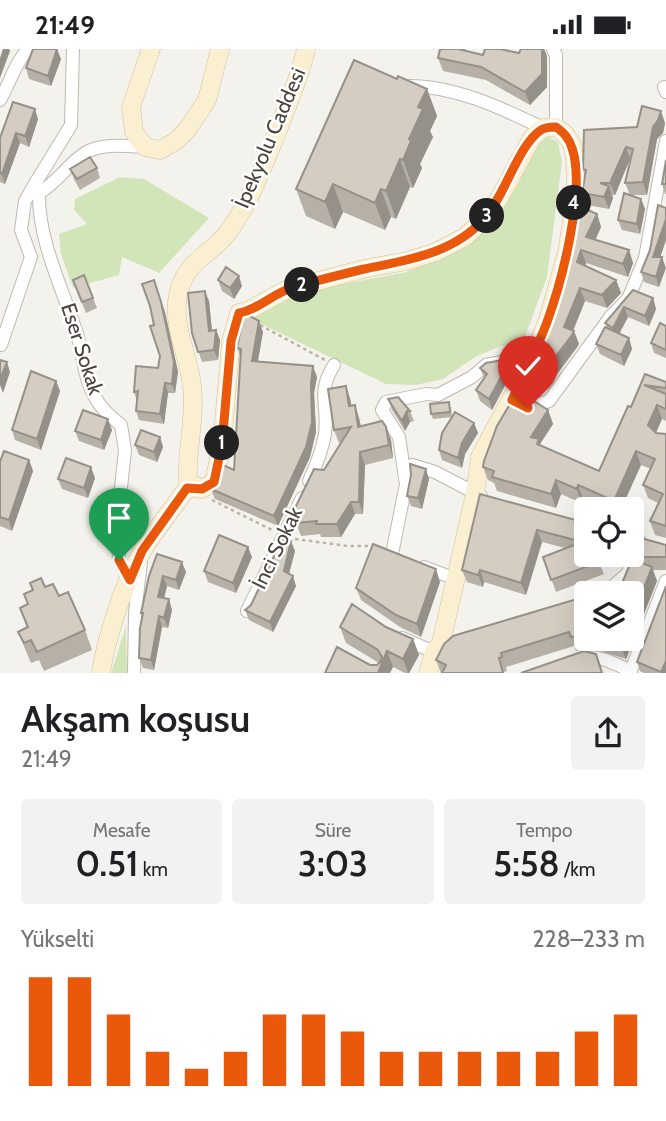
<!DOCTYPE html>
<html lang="tr">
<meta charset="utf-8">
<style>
body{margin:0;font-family:Cabin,sans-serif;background:#f2f2f2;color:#202124;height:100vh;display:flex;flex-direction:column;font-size:26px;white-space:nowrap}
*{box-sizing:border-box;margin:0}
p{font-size:23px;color:#757577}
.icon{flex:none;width:38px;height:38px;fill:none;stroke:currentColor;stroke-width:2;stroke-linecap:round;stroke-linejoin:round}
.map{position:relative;height:624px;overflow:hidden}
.panel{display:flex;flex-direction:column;background:#fff;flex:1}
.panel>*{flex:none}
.tools{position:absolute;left:574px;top:448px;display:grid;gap:14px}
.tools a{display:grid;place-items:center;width:70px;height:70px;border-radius:7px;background:#fff;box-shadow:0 7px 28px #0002;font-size:35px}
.pin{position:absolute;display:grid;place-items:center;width:60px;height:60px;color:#fff;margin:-72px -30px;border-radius:50% 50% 50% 0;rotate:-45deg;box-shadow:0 0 7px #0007}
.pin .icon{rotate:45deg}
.km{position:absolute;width:35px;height:35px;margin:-18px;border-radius:50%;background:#222;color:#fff;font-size:19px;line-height:35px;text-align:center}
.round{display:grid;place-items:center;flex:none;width:74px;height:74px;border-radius:7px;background:#f2f2f2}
.head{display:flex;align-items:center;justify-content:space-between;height:119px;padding:0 21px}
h1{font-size:38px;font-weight:600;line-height:52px}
.figures{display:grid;grid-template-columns:repeat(3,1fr);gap:10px;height:119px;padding:7px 21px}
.figures div{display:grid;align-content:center;border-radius:7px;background:#f2f2f2;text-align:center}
.figures b{font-size:35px;font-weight:600}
.figures small{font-size:19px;font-weight:400}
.figures p{font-size:19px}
.chart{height:196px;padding:14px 21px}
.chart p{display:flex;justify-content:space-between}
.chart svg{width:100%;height:126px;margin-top:7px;stroke:#ea580c;stroke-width:6}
.status{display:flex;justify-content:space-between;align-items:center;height:49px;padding:0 35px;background:#fff;direction:ltr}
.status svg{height:19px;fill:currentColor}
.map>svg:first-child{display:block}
</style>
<div class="status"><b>21:49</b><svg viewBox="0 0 49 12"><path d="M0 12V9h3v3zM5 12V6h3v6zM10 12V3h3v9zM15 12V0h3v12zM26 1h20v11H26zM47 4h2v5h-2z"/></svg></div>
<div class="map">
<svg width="666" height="624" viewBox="0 0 666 624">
<rect width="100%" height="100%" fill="#f4f2ec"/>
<path fill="#d2e5b9" d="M 549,88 L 558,93 L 562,113 L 547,228 L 522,296 L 501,297 L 475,308 L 443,330 L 416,336 L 386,335 L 249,269 L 269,254 L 312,241 L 407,223 L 460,200 L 491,173 L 519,134 L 536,92 Z
M 120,128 L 144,130 L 209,169 L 159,224 L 122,208 L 119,226 L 73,239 L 61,205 L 59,185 L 87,175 L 74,161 L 75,150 Z
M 126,577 L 127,624 L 111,624 Z"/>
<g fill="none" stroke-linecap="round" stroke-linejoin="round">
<defs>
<path id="street" d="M 73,0 L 71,76 L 33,138 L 39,144 C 57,134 68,115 85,104 C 101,94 126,97 145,98
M 553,0 L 556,6 L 556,78
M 408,37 C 456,37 501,59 543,79
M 664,38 L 666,43
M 0,51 C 10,34 15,14 28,0
M 39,144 C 38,192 63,240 77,285 C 83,306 84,330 95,348 C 101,360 111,368 121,376 L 125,401 L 118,467 L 119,511 L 130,531
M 1,296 L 31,208 L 21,181 L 25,152 L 33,138
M 525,357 L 528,359 L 549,352 L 611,267 L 628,250 L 645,209 L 666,92
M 412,416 L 435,423 L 481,447
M 309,432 C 316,417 322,402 325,385 C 329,355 316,345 334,316
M 392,505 L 406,435 L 399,388 L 382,361 L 386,353 L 426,345 L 438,346 L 472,328 L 486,316 L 507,312 L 526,322
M 424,518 L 456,530
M 605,544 L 628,524 L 639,491
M 247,562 L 302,449
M 402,589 L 434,603
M 583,609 C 599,605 617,616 631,622
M 134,624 L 135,564 L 141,513
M 630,624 L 666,532"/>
<path id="secondary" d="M 151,0 L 131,58 L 134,83 L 145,98 L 160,101 L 176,92 L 187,81 L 207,51 L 220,0
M 202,440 L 188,433 C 186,401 196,369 192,337 C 189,306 170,274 179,242 C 188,209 213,205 229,182 C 251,151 264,115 278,81 C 288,54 300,28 306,0
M 101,624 C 106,589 125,531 143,501 C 156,479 173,460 187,439 L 202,440 L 214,433 L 222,395 L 231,292 L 239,264 L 247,262 L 288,240 L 364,220 L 407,212 L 436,203 L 465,188 L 484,170 L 500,148 L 532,89 L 543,79 L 556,78 L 565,85 L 572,95 L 575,110 L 576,138 L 568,199 L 548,271 L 530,314 L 480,408 L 475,445 L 441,594 L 434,603 L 428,624"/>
</defs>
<use href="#street" stroke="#bfb9af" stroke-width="14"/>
<use href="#secondary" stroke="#d0c29f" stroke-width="19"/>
<path stroke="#c0b4a1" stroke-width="2.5" stroke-dasharray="3.5 3.5" stroke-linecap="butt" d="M 260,276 L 325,311
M 212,451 L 272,481
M 295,490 L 348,497 L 375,497"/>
<use href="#street" stroke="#fff" stroke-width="12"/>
<use href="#secondary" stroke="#faefd0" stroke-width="18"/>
</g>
<path fill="#b7b0a7" d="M 440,0 L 466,0 L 465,2 L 483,6 L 519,4 L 521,0 L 544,0 L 547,7 L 547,38 L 530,56 L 486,31 L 443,22 L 438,9 Z
M 61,10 L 51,37 L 29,30 L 26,19 Z
M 397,30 L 427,40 L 437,67 L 430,82 L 433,88 L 420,115 L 422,119 L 413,139 L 410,138 L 396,170 L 391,168 L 385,181 L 343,163 L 335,180 L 306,167 L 296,140 Z
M 38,70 L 29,98 L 20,94 L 5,135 L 0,133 L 0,89 Z
M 665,74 L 663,84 L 657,90 L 647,146 L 630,146 L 625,134 L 630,110 L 615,146 L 612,146 L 613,149 L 609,160 L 587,156 L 582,144 L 585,127 L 583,120 L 637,78 Z
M 666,111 L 666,145 L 665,145 L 662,135 Z
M 97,119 L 100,129 L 80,141 L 74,130 L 70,120 Z
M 641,150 L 645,160 L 640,185 L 622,181 L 618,171 Z
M 666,159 L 666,191 L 660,208 L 659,238 L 644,233 L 641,223 Z
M 597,165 L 601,178 L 595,191 L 629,201 L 633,214 L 628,228 L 586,214 L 585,217 L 616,231 L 621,244 L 607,259 L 585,252 L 573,282 L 574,282 L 579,295 L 577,299 L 542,345 L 530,338 L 525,326 L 542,296 L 541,293 L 561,242 L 560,239 Z
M 84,226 L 97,259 L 86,264 L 73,231 Z
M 218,231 L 242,237 L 234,250 L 222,242 Z
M 633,241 L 653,249 L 656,260 L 649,277 L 628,268 L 619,285 L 629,289 L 632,300 L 624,317 L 600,305 L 596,295 L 607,279 L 605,274 Z
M 209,252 L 212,282 L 216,281 L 220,291 L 218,311 L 202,313 L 192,284 Z
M 165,263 L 178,323 L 175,344 L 168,344 L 164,375 L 139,371 L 136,362 L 137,352 L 134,343 L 158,319 L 160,307 L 154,276 Z
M 666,277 L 666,309 L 654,304 L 651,294 Z
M 263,283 L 258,312 L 317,328 L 314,344 L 316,383 L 310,408 L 278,477 L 215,450 L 211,440 L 234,421 L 241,309 L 237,299 Z
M 508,315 L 511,325 L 492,361 L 480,352 L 476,341 L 484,329 L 480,319 Z
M 645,325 L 666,333 L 666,372 L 662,370 L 656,384 L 666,385 L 666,489 L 655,486 L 650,472 L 658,454 L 648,449 L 643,436 L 651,420 L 641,416 L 621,460 L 607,460 L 583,450 L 581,454 L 561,445 L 556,459 L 497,442 L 494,434 L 488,431 L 483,418 L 520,353 L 548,361 L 553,375 L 540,395 L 541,396 L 599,422 L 631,358 Z
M 56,332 L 60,342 L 41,401 L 15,391 L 12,381 Z
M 350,349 L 351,357 L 355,356 L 359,369 L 361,377 L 386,378 L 391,391 L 393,409 L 365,416 L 363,465 L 355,465 L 341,488 L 321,488 L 320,485 L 301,487 L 296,474 L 324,421 L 342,393 L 339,394 L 334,381 Z
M 388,350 L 410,362 L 414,372 L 410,373 L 405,382 L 392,361 Z
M 451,358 L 452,368 L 474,374 L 478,384 L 465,405 L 462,419 L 442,411 L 439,401 L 452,368 L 433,370 L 431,365 Z
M 112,381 L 104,401 L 79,392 L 75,382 Z
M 160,388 L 163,398 L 157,413 L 139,406 L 135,396 Z
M 29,411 L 33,422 L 12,482 L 0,477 L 0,413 Z
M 95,429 L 88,449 L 62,440 L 58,430 Z
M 429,430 L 422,460 L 411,457 L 407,447 Z
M 480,445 L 579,472 L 586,506 L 596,506 L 604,525 L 556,543 L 543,508 L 565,499 L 542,493 L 526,546 L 484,533 L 483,538 L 467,533 L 462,521 Z
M 666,496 L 666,521 L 652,521 L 657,532 L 626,610 L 591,599 L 576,602 L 574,597 L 506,618 L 507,622 L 504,623 L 504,624 L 441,624 L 436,611 L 584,548 L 586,545 L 586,590 L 632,590 L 635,511 L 634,508 Z
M 295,502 L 289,525 L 296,537 L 273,583 L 249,571 L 245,561 L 251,556 Z
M 598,506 L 625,506 L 623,513 Z
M 252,508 L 236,544 L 208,533 L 204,522 Z
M 186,523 L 179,541 L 167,537 L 164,549 L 172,561 L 168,579 L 162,578 L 154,621 L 143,619 L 139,609 L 142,567 L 141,564 L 149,527 Z
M 440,533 L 421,588 L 400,578 L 361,551 L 356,539 Z
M 45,538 L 59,547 L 85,581 L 92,601 L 44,622 L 39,611 L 31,614 L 18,583 L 27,579 L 20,559 L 28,556 L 24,545 Z
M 340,578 L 386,578 L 413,590 L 419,606 L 409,624 L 405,624 L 393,618 L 370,616 L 377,616 L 379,614 L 346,594 Z
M 637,613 L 666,624 L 644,624 L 640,622 Z"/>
<path fill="#959088" d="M 3,0 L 9,0 L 10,2 L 0,29 L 0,9 Z
M 57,0 L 61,10 L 51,37 L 48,27 Z
M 542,0 L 544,0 L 547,7 L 547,38 L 530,56 L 525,43 Z
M 427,40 L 437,67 L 430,82 L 433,88 L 420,115 L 422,119 L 413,139 L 403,111 L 418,58 Z
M 35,60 L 38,70 L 29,98 L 25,87 Z
M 661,62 L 665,74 L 663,84 L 657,90 L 647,146 L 643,133 L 653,78 Z
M 16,84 L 20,94 L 5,135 L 2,125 Z
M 626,98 L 630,110 L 615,146 L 610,134 Z
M 400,110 L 410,138 L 396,170 L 386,142 Z
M 333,135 L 343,163 L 335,180 L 325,153 Z
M 609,137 L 613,149 L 609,160 L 604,148 Z
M 381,140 L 391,168 L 385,181 L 375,154 Z
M 641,150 L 645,160 L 640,185 L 637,175 Z
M 597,165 L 601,178 L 591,201 L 586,188 Z
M 666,170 L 666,191 L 657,218 L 653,208 Z
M 581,201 L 586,214 L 582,226 L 577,213 Z
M 629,201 L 633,214 L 628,228 L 623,215 Z
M 662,208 L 666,219 L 659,238 L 656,228 Z
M 239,227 L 242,237 L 234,250 L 230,239 Z
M 154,231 L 165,263 L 178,323 L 175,344 L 172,335 Z
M 616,231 L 621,244 L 607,259 L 602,246 Z
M 580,239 L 585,252 L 570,289 L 574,282 L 579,295 L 542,345 L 537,332 L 564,278 Z
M 205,242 L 209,252 L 213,292 L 209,282 Z
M 653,249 L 656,260 L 649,277 L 645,267 Z
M 624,258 L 628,268 L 617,289 L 613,279 Z
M 259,272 L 263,283 L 256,322 L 252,312 Z
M 216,281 L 220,291 L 218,311 L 214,301 Z
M 629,289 L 632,300 L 624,317 L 621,306 Z
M 7,313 L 10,323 L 3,344 L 0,336 L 0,331 Z
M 508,315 L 511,325 L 492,361 L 489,350 Z
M 313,317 L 317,328 L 314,344 L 316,383 L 310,408 L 278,477 L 274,467 L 311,334 Z
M 56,332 L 60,342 L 41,401 L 37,390 Z
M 165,334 L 168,344 L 164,375 L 160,365 Z
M 346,337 L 350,349 L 354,370 L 349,357 Z
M 355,356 L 359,369 L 363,390 L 358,378 Z
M 657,356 L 662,370 L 653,390 L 648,376 Z
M 548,361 L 553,375 L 540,395 L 544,404 L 531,388 Z
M 407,362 L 410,373 L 405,382 L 402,372 Z
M 108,370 L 112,381 L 104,401 L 101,391 Z
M 474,374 L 478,384 L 465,405 L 462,419 L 458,409 L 462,394 Z
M 386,378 L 391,391 L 393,409 L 389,396 Z
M 160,388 L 163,398 L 157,413 L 154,403 Z
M 636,402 L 641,416 L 621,460 L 617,460 L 614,452 Z
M 360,403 L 365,416 L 363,465 L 359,453 Z
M 29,411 L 33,422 L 12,482 L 9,471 Z
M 91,418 L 95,429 L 88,449 L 84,439 Z
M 426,420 L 429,430 L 422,460 L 418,449 Z
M 556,431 L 561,445 L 556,459 L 551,445 Z
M 578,436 L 583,450 L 581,454 L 577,440 Z
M 351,453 L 355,465 L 341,488 L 337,475 Z
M 537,481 L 542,493 L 526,546 L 521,534 Z
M 291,492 L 295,502 L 287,532 L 284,522 Z
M 248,498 L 252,508 L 236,544 L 233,534 Z
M 620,506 L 625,506 L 623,513 Z
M 182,513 L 186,523 L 179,541 L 176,531 Z
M 652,518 L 657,532 L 626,610 L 621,597 L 624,590 L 632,590 L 632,569 Z
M 436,520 L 440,533 L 421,588 L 417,575 Z
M 480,521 L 484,533 L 483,538 L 478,526 Z
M 163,527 L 167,537 L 162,558 L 158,548 Z
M 293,527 L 296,537 L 273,583 L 270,573 Z
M 169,550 L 172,561 L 168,579 L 164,569 Z
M 159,567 L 162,578 L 154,621 L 151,611 Z
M 413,590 L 419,606 L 409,624 L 408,624 L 403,610 Z
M 387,602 L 393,618 L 390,624 L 378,624 Z
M 666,612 L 666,624 L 661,624 L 661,623 Z"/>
<path fill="#d5cdc2" stroke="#959088" stroke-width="2" d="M 33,0 L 57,0 L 48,27 L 26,19 Z
M 440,0 L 458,0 L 483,6 L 485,0 L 500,0 L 519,4 L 521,0 L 542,0 L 542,25 L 525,43 L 481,18 L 438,9 Z
M 354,11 L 397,30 L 398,27 L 427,40 L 418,58 L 423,60 L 409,90 L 411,92 L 403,111 L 400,110 L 386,142 L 381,140 L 375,154 L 333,135 L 325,153 L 296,140 Z
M 13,53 L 35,60 L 25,87 L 16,84 L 2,125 L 0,124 L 0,89 Z
M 642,57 L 661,62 L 658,71 L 653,78 L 643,133 L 625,134 L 633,100 L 626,98 L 610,134 L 600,134 L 609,137 L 604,148 L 582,144 L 586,121 L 583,120 L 584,81 L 637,78 Z
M 90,108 L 97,119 L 77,130 L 70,120 Z
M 666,111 L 666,135 L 662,135 Z
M 624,144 L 641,150 L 637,175 L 618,171 Z
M 658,156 L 666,159 L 666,170 L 653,208 L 662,208 L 656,228 L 641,223 L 650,201 Z
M 581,158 L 597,165 L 586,188 L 629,201 L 623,215 L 581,201 L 577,213 L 616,231 L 602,246 L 580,239 L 564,278 L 574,282 L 572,286 L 537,332 L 525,326 L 544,294 L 541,293 L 562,240 L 560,239 Z
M 226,218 L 239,227 L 230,239 L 218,231 Z
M 84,226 L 93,249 L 82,253 L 73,231 Z
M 154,231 L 161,253 L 174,313 L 172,335 L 165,334 L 160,365 L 136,362 L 138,342 L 134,343 L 136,317 L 158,319 L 160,307 L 150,277 L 154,276 L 150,257 L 142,235 Z
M 633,241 L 653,249 L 645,267 L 624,258 L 613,279 L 605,274 Z
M 205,242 L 209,282 L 216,281 L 214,301 L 198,303 L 192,284 L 188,244 Z
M 244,264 L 259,272 L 252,312 L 313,317 L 311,334 L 312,373 L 306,398 L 274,467 L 211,440 L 220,429 L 223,416 L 234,421 L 241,300 L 237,299 Z
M 660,274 L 666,277 L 666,301 L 651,294 Z
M 605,278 L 629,289 L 621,306 L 596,295 Z
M 0,311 L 7,313 L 0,331 Z
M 502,311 L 508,315 L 489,350 L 476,341 L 487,325 L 480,319 L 486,314 Z
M 31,322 L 56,332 L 37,390 L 12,381 Z
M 645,325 L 666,333 L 666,339 L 644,336 L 666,345 L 666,360 L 657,356 L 648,376 L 656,384 L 666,385 L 666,477 L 650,472 L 663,445 L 643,436 L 655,410 L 636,402 L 614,452 L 578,436 L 577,440 L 556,431 L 551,445 L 492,428 L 494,422 L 483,418 L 484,412 L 497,377 L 513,350 L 520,353 L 534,352 L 548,361 L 531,388 L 539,390 L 537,395 L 599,422 L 628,357 L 631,358 Z
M 346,337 L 349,357 L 355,356 L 358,378 L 382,372 L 386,378 L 389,396 L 360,403 L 359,453 L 351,453 L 337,475 L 316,475 L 317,472 L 296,474 L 295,459 L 314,420 L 324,421 L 351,378 L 334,381 L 328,340 Z
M 398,348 L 410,362 L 407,362 L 402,372 L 388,350 Z
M 449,353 L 450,363 L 431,365 L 430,355 Z
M 83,361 L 108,370 L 101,391 L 75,382 Z
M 455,363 L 474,374 L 462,394 L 458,409 L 439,401 L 442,384 Z
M 141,381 L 160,388 L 154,403 L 135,396 Z
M 4,402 L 29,411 L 9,471 L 0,468 L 0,413 Z
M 66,409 L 91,418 L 84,439 L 58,430 Z
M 410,415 L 426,420 L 418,449 L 407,447 L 411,426 Z
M 480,445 L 579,472 L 586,471 L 586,506 L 596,506 L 599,513 L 551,531 L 543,508 L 582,493 L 537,481 L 521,534 L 480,521 L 478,526 L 462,521 Z
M 219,486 L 248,498 L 233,534 L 204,522 Z
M 641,489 L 666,496 L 666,508 L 634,508 Z
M 282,490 L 291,492 L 284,522 L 293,527 L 270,573 L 245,561 L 251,556 Z
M 373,495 L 436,520 L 417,575 L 396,566 L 356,539 Z
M 157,505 L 182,513 L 176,531 L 163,527 L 158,548 L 169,550 L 164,569 L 159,567 L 151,611 L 139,609 L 140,579 L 143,564 L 141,564 L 149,527 Z
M 632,510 L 652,518 L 632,569 L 632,544 L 618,544 Z
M 41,529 L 45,538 L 53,535 L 59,547 L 68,543 L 85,581 L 37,603 L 31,591 L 24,594 L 18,583 L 28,578 L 20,559 L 28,555 L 24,545 L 33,541 L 30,534 Z
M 608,535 L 612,544 L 587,544 L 589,542 Z
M 666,537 L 666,612 L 661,623 L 637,613 Z
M 586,545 L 586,585 L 571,588 L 569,583 L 501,604 L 502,608 L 499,609 L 503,624 L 442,624 L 446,616 L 436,611 L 444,595 L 453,587 L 584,548 Z
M 352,555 L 386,578 L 413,590 L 403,610 L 387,602 L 378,624 L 325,624 L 337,598 L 370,616 L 377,616 L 381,612 L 382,608 L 378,601 L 340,578 Z
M 600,590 L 624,590 L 621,597 Z
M 584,602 L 596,605 L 602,624 L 521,624 Z"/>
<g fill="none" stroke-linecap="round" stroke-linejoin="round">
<defs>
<path id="route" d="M 119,511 L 130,531 L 142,502 L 187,439 L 202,440 L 214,433 L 222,395 L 231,292 L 239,264 C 257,261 273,245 291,239 C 315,232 339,226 364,220 C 407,211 453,205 484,170 C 505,147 518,96 541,81 C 545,78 551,78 556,78 C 564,84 569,89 572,99 C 586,140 562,232 547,273 C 537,300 524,325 512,351 L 528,359"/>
</defs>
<use href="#route" stroke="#fff" stroke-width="14"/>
<use href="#route" stroke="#ea580c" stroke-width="9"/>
</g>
<g text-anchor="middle" stroke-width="5" stroke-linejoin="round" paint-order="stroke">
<g font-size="21" fill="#48423a" stroke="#fff">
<text transform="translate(270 89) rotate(-67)" y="7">İpekyolu Caddesi</text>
<text transform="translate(82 300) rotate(72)" y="7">Eser Sokak</text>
<text transform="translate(277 499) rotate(-64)" y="7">İnci Sokak</text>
</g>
</g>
</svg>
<div class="tools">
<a><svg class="icon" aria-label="locate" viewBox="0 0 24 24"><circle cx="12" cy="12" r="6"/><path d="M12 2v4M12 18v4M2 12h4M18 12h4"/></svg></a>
<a><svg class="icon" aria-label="layers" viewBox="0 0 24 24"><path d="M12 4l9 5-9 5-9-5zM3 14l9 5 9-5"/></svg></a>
</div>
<div class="pin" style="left:119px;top:511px;background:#1e9e55"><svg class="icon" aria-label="arrive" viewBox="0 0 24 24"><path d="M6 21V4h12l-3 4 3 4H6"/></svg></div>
<div class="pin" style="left:528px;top:359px;background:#d93025"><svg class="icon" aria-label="check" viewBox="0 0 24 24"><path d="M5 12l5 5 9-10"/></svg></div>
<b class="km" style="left:222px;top:394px">1</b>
<b class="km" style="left:302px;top:236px">2</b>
<b class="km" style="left:487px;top:167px">3</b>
<b class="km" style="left:574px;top:154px">4</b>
</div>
<section class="panel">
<div class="head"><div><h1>Akşam koşusu</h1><p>21:49</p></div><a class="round"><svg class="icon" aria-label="share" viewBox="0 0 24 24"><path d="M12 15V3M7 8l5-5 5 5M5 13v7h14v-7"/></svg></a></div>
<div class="figures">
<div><p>Mesafe</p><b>0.51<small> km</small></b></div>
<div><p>Süre</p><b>3:03</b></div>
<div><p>Tempo</p><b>5:58<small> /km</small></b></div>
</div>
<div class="chart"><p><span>Yükselti</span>228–233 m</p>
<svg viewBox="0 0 160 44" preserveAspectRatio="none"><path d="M5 44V6M15 44V6M25 44V19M35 44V32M45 44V38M55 44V32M65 44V19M75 44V19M85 44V25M95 44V32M105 44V32M115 44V32M125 44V32M135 44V32M145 44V25M155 44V19"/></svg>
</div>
</section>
